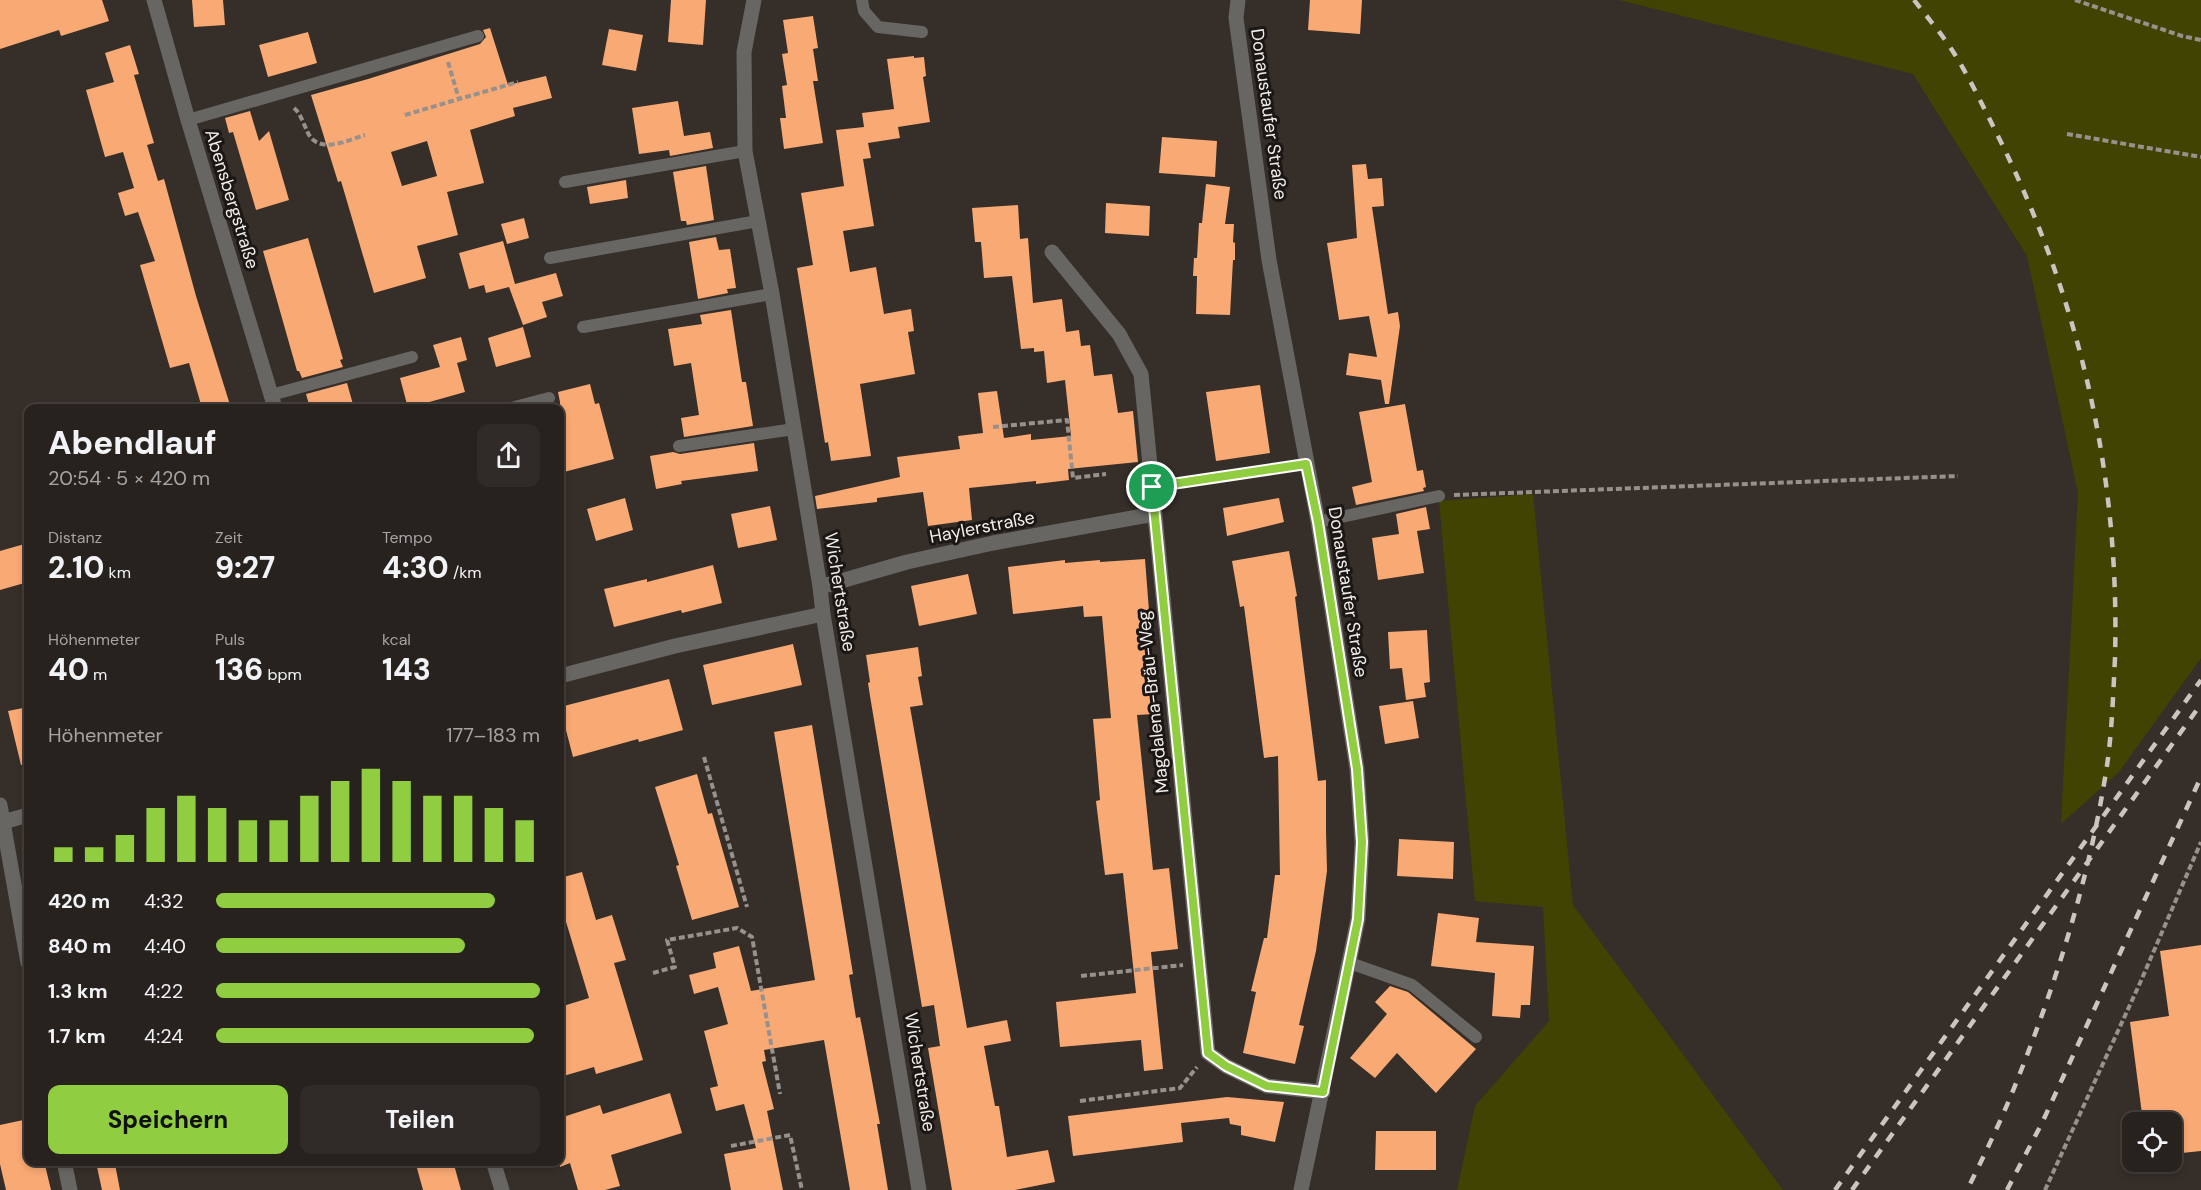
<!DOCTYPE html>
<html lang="de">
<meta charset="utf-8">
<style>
body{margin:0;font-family:"DM Sans",sans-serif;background:#302a28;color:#f1f3f6;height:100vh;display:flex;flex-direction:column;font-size:22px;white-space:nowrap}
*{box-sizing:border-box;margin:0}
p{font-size:20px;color:#a5a4a4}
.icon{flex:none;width:33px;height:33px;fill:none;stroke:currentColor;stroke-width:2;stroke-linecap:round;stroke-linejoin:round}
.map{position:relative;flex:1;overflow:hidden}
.side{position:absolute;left:24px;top:404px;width:540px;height:762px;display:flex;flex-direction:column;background:#28221f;border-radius:12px;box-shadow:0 3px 9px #0003,0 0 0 2px #443f3d}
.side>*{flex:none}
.buttons{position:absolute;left:2122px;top:1112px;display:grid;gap:12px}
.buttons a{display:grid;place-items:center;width:60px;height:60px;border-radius:12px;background:#28221f;box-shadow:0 3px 9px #0003,0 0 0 2px #443f3d;font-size:30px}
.pin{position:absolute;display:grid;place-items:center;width:51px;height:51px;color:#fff;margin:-26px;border:3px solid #fff;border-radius:50%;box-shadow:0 2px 6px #0007}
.round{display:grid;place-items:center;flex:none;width:63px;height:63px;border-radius:12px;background:#302a28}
.overview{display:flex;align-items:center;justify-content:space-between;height:102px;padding:0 24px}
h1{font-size:33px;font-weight:800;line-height:45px}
.metrics{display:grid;grid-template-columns:repeat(3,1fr);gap:9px;height:102px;padding:6px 24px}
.metrics div{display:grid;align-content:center}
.metrics b{font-size:30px;font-weight:800}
.metrics small{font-size:16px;font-weight:400}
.metrics p{font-size:16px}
.chart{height:168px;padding:12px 24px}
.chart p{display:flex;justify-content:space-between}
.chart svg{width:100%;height:108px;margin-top:6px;stroke:#90cd41;stroke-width:6}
.action{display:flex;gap:12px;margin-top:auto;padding:12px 24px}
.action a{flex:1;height:69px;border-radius:12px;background:#90cd41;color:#111;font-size:24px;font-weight:800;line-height:69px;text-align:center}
.action a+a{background:#302a28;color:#f1f3f6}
ul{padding:0 24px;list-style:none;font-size:20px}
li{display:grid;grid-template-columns:96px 72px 1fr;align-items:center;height:45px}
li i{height:15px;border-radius:8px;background:#90cd41}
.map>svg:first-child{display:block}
</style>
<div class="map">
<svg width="2201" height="1190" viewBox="0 0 2201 1190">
<rect width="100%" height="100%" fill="#352e29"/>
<path fill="#404301" d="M 1619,0 L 2201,0 L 2201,658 L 2119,772 L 2061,824 L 2078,493 L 2027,256 L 1913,74 Z
M 1533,494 L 1573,905 L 1783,1190 L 1457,1190 L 1475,1106 L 1549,1021 L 1543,907 L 1475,901 L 1439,501 Z"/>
<path fill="#f9a973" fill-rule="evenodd" d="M 0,0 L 102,0 L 109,21 L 61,36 L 59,30 L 0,49 Z
M 192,0 L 223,0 L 225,25 L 194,27 Z
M 671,0 L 706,0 L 703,45 L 668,42 Z
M 1310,0 L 1362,0 L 1360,34 L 1308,30 Z
M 813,16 L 818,48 L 813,49 L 818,81 L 813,81 L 823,143 L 784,149 L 780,118 L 786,118 L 782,86 L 787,85 L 782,54 L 788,53 L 783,20 Z
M 490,28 L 508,85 L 546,76 L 552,98 L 513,108 L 515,116 L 470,130 L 484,183 L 447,192 L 458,235 L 417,246 L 426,278 L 374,293 L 341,181 L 338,182 L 311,95 L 368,79 L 480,44 L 486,37 L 483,30 ZM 427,141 L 437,176 L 402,186 L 391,152 Z
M 609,29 L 643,35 L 636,71 L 602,65 Z
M 308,32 L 317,63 L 268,77 L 259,45 Z
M 130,45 L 139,74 L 134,75 L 154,143 L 147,145 L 158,181 L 164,179 L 196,296 L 231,408 L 202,408 L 189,363 L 170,368 L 140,265 L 155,261 L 138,212 L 125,216 L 118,193 L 134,188 L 123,152 L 105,157 L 86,90 L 114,82 L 105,53 Z
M 914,56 L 914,58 L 924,57 L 926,76 L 923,77 L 930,122 L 898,127 L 900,138 L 868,143 L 871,158 L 863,159 L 874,226 L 843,231 L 850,272 L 876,267 L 884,314 L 911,309 L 914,331 L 908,332 L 915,374 L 860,384 L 871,456 L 831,461 L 828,442 L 825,443 L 797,268 L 813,265 L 801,193 L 844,186 L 836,130 L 864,127 L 862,113 L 894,109 L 887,59 Z
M 678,101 L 684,136 L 710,132 L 713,148 L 670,156 L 669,150 L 639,154 L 632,108 Z
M 250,111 L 259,141 L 269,131 L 289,200 L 256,210 L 233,132 L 229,133 L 225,118 Z
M 1162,137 L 1217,141 L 1215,177 L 1159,173 Z
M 1366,164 L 1368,179 L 1382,178 L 1384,206 L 1372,207 L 1388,314 L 1398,312 L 1400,326 L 1389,404 L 1385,404 L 1381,380 L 1346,375 L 1349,353 L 1377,357 L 1369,316 L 1339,320 L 1327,243 L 1357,238 L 1352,165 Z
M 706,166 L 714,220 L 687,225 L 686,221 L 681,221 L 673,172 Z
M 626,180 L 628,198 L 590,204 L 587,187 Z
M 1206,184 L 1230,187 L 1225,224 L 1234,224 L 1233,242 L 1235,243 L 1235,260 L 1233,260 L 1230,315 L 1196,314 L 1197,276 L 1193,276 L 1194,258 L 1197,258 L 1199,223 L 1202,223 Z
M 1106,203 L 1150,206 L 1149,236 L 1105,233 Z
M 1018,205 L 1020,239 L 1028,238 L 1033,303 L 1062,299 L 1066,332 L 1079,330 L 1081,346 L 1090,345 L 1094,376 L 1112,374 L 1118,413 L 1133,411 L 1138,462 L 1068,469 L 1069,480 L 1036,484 L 1036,481 L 969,488 L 972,520 L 928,526 L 923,492 L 877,498 L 877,502 L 817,509 L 815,496 L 900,477 L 897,457 L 960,449 L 958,436 L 983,433 L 978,393 L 997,391 L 1004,438 L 1031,434 L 1031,440 L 1071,436 L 1065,380 L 1047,383 L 1044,351 L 1034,352 L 1034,348 L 1021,349 L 1012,276 L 984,278 L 981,242 L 975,242 L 972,208 Z
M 524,218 L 529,238 L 507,244 L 501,224 Z
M 716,237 L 719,250 L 730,249 L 736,288 L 727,289 L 728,293 L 698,299 L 689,242 Z
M 308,238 L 343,359 L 340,360 L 343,367 L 302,378 L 299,371 L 297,371 L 263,251 Z
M 503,241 L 515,284 L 556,273 L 563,296 L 542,302 L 547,317 L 523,325 L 509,287 L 486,293 L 484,285 L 469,289 L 459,253 Z
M 731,310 L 742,382 L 746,382 L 753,426 L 684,437 L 681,418 L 699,415 L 691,363 L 674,366 L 668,329 L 702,324 L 700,315 Z
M 523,327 L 531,357 L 496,367 L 488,338 Z
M 461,337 L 467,360 L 457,363 L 465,392 L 408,408 L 400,378 L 440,367 L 433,345 Z
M 347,383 L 354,408 L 310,408 L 306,394 Z
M 590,384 L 595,404 L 599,403 L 614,459 L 560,473 L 560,402 L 558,392 Z
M 1260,385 L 1270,453 L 1216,461 L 1206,392 Z
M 1405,404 L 1417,471 L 1423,470 L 1426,487 L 1423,488 L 1424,491 L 1356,505 L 1352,487 L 1372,482 L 1359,412 Z
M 754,443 L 758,471 L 681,481 L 682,484 L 656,489 L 650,456 L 673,452 L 680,454 Z
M 625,498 L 633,530 L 596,541 L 587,509 Z
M 1279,498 L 1284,522 L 1227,536 L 1223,508 Z
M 770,506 L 777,540 L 738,548 L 731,514 Z
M 1426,507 L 1430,529 L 1417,531 L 1424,573 L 1378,580 L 1372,538 L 1399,534 L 1396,514 Z
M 28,543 L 28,582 L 0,590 L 0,551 Z
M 1289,551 L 1297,596 L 1295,597 L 1318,781 L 1326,780 L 1326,831 L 1327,871 L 1316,951 L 1299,1025 L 1304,1026 L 1295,1064 L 1243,1053 L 1256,992 L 1251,991 L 1264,938 L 1267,938 L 1275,875 L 1280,875 L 1278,756 L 1264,758 L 1244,606 L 1240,607 L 1232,561 Z
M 1145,559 L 1149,611 L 1145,611 L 1154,714 L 1137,715 L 1153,870 L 1169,868 L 1178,949 L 1151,952 L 1163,1069 L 1144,1071 L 1141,1040 L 1060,1047 L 1056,1002 L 1136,993 L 1123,873 L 1105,875 L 1096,801 L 1100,800 L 1093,719 L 1111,718 L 1102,616 L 1084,617 L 1083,606 L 1013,614 L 1008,567 L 1065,560 L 1065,563 L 1100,560 L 1100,562 Z
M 713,565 L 722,603 L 682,613 L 681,610 L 614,627 L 604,589 L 647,579 L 647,582 Z
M 968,574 L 977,614 L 919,626 L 911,586 Z
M 1427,630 L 1430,682 L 1424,683 L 1426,697 L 1406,700 L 1402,668 L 1390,669 L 1388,632 Z
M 793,644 L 802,685 L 712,705 L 703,665 Z
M 918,647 L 922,676 L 918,677 L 923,705 L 910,707 L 967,1028 L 1007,1020 L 1011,1041 L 984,1046 L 995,1106 L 999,1106 L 1007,1157 L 1048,1150 L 1055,1182 L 1015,1190 L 952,1190 L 928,1048 L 940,1046 L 934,1005 L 922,1007 L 870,696 L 868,683 L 870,682 L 866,655 Z
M 669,679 L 683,730 L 639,742 L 638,739 L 573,757 L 560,707 Z
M 1413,701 L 1419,738 L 1385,744 L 1379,706 Z
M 28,707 L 28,764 L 21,765 L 8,711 Z
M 812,725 L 853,974 L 849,975 L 856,1018 L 860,1017 L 864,1037 L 880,1124 L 877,1124 L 888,1190 L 850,1190 L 824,1040 L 764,1050 L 766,1061 L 762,1062 L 774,1109 L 767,1111 L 783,1190 L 731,1190 L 724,1154 L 756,1148 L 744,1104 L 716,1111 L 710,1088 L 718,1086 L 704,1031 L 728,1024 L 718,987 L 694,994 L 689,975 L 716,968 L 713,953 L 739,946 L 751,991 L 815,980 L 774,732 Z
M 697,774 L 708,814 L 712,813 L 739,907 L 692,920 L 676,866 L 679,865 L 655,787 Z
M 1399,839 L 1454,842 L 1453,879 L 1397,876 Z
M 582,872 L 596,920 L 612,915 L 626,960 L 614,963 L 643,1060 L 596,1074 L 594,1067 L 560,1077 L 560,1007 L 589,998 L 564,915 L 560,916 L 560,878 Z
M 1438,913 L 1479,918 L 1476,942 L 1534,946 L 1530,1005 L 1521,1005 L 1520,1018 L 1492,1016 L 1495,973 L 1431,966 Z
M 2201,945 L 2201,1151 L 2172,1154 L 2172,1122 L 2143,1122 L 2130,1022 L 2169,1016 L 2160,951 Z
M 1390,986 L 1408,992 L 1476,1049 L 1436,1093 L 1397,1053 L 1375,1078 L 1350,1058 L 1387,1014 L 1375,1002 Z
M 670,1093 L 682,1133 L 611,1155 L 620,1186 L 605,1190 L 578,1190 L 570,1163 L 560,1167 L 560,1118 L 600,1105 L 603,1114 Z
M 1227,1097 L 1284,1102 L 1275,1142 L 1241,1135 L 1241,1126 L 1230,1124 L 1229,1118 L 1181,1123 L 1183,1142 L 1073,1156 L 1068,1116 Z
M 28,1119 L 28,1161 L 44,1161 L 51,1190 L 6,1190 L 0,1164 L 0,1125 Z
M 1376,1131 L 1436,1131 L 1436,1170 L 1375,1170 Z
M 415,1161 L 453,1161 L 461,1190 L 423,1190 Z
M 115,1164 L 120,1190 L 102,1190 L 97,1167 Z"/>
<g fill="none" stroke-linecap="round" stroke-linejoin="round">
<path stroke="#97918d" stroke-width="4" stroke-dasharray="6 3" stroke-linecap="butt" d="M 2075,0 L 2182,36 L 2201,40
M 448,62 L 459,99 L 518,82
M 294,108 C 301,114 304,125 308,133 C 319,155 348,140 365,135
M 405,115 L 459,99
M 2067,134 L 2201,157
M 993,427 L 1067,420 L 1073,478 L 1106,474
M 1171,484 L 1291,466
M 1454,495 L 1958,476
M 704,757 L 747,907
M 653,973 L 675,967 L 667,940 L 737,928 L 752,937 L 780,1094
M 1081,976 L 1183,965
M 1080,1101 L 1180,1088 L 1197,1067
M 731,1146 L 790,1135 L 802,1190
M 2045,1190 L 2140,983 L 2201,842"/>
<path stroke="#686662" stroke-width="12" d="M 862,0 L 864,11 L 878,27 L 922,32
M 188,120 L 478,36
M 565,182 L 745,151
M 550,258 L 758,221
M 583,327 L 772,294
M 271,395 L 412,357
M 511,408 L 549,398
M 679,446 L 794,429
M 1318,522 L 1439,496
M 1350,963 L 1412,985 L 1476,1037"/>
<path stroke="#686662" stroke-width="15" d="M 154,0 L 188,120 L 275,408
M 754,0 L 744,52 L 745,151 L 772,294 L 820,587 L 823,614 L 919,1190
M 1238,0 L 1236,18 L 1269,260 L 1318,522 L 1357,769 L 1362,842 L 1358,919 L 1301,1190
M 1052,252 L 1119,334 L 1141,374 L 1208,1053 L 1226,1066 L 1267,1086 L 1323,1092
M 820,587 L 907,562 L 993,543 L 1154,514
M 560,676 L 675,646 L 823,614
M 0,805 L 28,963
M 3,822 L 28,815
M 64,1161 L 70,1190
M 493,1161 L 502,1190"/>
<path stroke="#cac5c1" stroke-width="4.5" stroke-dasharray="10 10" stroke-linecap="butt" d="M 1914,0 C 1927,17 1941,33 1952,50 C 1968,75 1981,102 1994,128 C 2079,296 2120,471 2115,658 C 2113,696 2112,735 2106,772 C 2088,885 2053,993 2010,1098 C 1997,1129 1982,1160 1967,1190
M 1835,1190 L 2201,680
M 1852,1190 L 2201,704
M 2007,1190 L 2042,1123 L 2201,777"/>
</g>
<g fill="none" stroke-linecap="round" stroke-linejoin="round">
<defs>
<path id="route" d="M 1306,464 L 1318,522 L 1357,769 L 1362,842 L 1358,919 L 1323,1092 L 1267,1086 L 1226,1066 L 1208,1053 L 1152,487 Z"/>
</defs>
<use href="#route" stroke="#fff" stroke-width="12"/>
<use href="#route" stroke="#90cd41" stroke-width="8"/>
</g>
<g text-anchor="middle" stroke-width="6" stroke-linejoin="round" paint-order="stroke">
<g font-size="18" fill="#f2edea" stroke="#1a1715">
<text transform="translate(1269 114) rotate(82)" y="6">Donaustaufer Straße</text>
<text transform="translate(232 199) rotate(73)" y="6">Abensbergstraße</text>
<text transform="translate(982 527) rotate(-11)" y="6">Haylerstraße</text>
<text transform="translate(840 592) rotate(81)" y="6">Wichertstraße</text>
<text transform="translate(1348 592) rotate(81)" y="6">Donaustaufer Straße</text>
<text transform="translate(1153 702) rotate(-96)" y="6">Magdalena-Bräu-Weg</text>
<text transform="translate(920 1072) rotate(81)" y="6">Wichertstraße</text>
</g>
</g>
</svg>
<div class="buttons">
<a><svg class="icon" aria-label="locate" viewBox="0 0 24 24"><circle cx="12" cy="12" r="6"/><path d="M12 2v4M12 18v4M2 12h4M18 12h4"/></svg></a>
</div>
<div class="pin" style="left:1152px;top:487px;background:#1e9e55"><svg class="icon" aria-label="arrive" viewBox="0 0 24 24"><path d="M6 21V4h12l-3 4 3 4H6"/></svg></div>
<section class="side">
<div class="overview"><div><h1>Abendlauf</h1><p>20:54 · 5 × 420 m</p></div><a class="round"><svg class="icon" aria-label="share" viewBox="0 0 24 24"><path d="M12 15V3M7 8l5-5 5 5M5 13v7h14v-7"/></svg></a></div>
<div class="metrics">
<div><p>Distanz</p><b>2.10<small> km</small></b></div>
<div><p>Zeit</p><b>9:27</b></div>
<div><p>Tempo</p><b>4:30<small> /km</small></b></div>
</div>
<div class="metrics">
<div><p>Höhenmeter</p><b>40<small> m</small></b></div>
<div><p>Puls</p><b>136<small> bpm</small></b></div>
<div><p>kcal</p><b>143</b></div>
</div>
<div class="chart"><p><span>Höhenmeter</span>177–183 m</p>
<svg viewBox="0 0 160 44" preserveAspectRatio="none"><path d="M5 44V38M15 44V38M25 44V33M35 44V22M45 44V17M55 44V22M65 44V27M75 44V27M85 44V17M95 44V11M105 44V6M115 44V11M125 44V17M135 44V17M145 44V22M155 44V27"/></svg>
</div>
<ul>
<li><b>420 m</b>4:32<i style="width:86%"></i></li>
<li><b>840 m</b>4:40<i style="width:77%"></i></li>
<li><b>1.3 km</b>4:22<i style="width:100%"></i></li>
<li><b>1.7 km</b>4:24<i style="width:98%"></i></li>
</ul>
<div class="action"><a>Speichern</a><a>Teilen</a></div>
</section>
</div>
